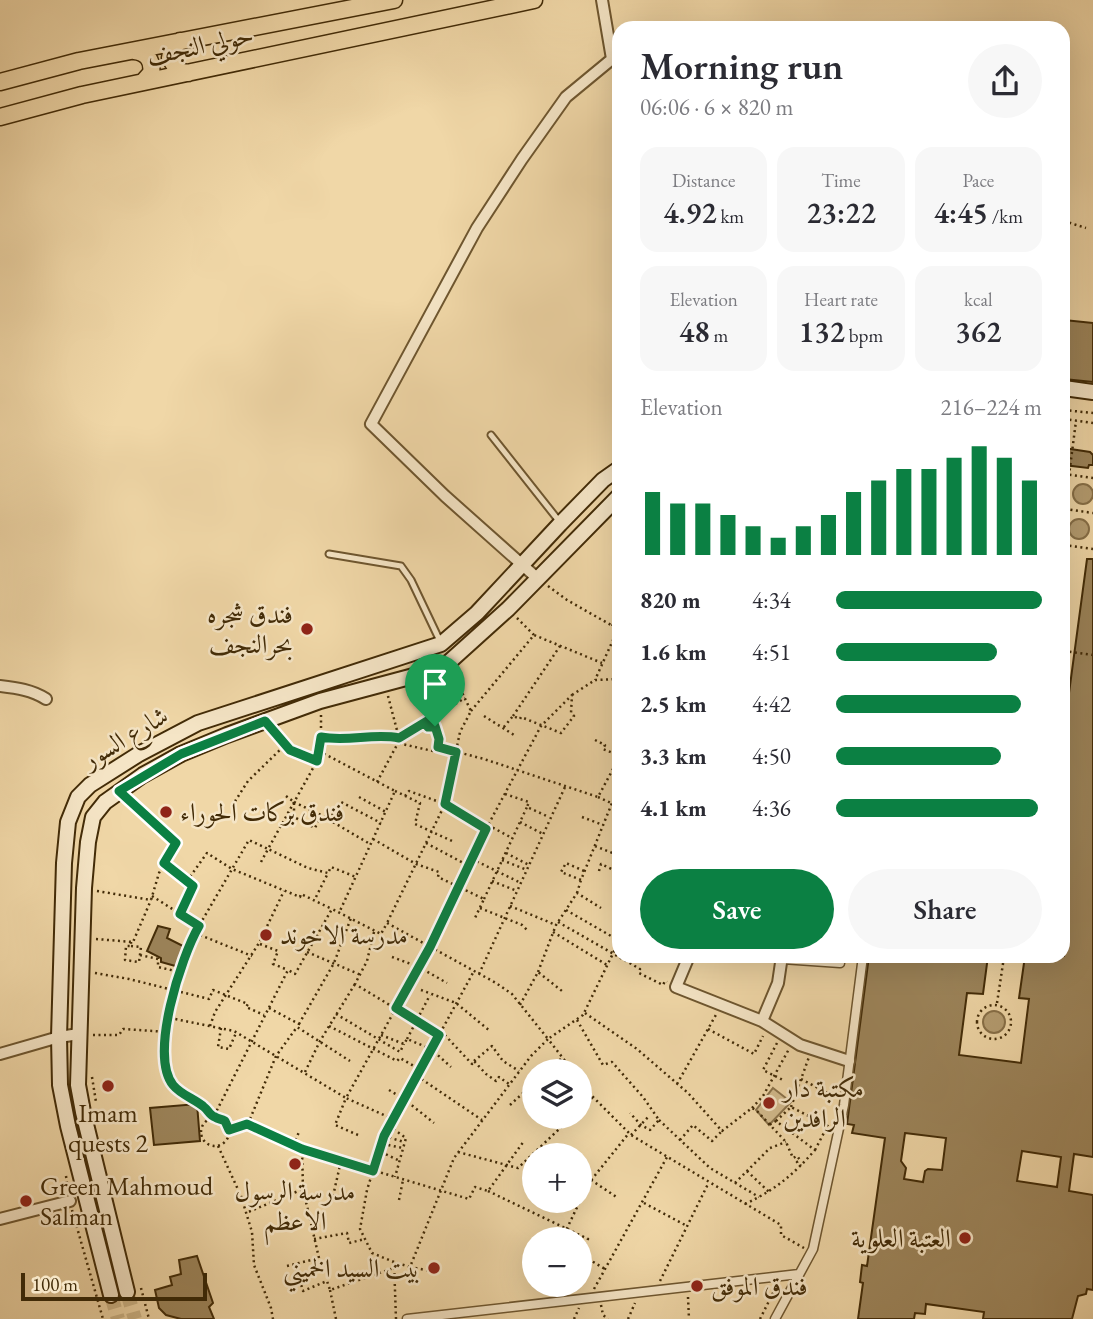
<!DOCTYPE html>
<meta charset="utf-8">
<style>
body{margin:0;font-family:"EB Garamond",Amiri,serif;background:#f7f7f7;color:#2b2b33;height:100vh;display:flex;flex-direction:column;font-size:26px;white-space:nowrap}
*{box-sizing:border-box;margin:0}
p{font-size:23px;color:#7c7c81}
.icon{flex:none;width:38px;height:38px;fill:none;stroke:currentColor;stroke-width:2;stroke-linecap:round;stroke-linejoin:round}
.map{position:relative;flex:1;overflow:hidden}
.details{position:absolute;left:612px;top:21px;width:458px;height:942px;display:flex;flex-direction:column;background:#fff;border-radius:21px;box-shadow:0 7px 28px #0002}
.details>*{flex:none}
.buttons{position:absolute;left:522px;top:1059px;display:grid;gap:14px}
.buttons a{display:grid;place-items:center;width:70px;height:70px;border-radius:50%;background:#fff;box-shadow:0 7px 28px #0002;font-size:35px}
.scale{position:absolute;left:21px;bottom:18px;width:186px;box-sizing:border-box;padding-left:7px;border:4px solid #422b07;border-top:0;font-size:19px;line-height:24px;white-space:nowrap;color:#422b07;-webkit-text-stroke:5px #f5e5c6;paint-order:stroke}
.pin{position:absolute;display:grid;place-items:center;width:60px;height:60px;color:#fff;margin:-72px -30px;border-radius:50% 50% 50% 0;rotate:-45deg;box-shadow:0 0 7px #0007}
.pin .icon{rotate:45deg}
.round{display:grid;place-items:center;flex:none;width:74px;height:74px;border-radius:37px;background:#f7f7f7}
.headline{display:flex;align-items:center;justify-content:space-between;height:119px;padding:0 28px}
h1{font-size:38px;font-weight:600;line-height:52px}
.metrics{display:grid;grid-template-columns:repeat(3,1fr);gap:10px;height:119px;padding:7px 28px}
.metrics div{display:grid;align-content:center;border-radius:18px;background:#f7f7f7;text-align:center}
.metrics b{font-size:30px;font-weight:600}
.metrics small{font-size:19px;font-weight:400}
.metrics p{font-size:19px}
.chart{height:196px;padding:14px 28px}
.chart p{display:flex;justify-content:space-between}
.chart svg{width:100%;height:126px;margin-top:7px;stroke:#0b8043;stroke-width:6}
.button{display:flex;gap:14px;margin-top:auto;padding:14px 28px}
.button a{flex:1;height:80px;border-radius:42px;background:#0b8043;color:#fff;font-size:28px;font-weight:600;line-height:80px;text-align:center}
.button a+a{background:#f7f7f7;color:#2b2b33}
ul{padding:0 28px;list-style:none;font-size:23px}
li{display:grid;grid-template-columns:112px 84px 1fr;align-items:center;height:52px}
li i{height:18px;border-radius:9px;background:#0b8043}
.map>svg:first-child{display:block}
</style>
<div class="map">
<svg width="1093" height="1319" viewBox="0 0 1093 1319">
<rect width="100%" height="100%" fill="#f0d7a7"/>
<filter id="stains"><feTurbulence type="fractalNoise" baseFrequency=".00286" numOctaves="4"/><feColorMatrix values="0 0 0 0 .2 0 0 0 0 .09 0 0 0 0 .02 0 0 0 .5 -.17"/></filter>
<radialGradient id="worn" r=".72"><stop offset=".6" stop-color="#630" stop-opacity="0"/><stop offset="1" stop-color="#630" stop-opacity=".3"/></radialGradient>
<path fill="#d2ba8c" stroke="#8a724a" stroke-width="2" d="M 773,1088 L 791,1102 L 769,1125 L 756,1110 Z"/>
<path fill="#b59d71" stroke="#876f47" stroke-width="2" d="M1073 494a10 10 0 1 1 20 0a10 10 0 1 1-20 0Z
M1069 529a10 10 0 1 1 20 0a10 10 0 1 1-20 0Z
M983 1022a11 11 0 1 1 22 0a11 11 0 1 1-22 0Z"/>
<path fill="#9c845a" stroke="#422b07" stroke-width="2" fill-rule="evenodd" d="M 1064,320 L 1093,323 L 1093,382 L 1064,379 Z
M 1064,448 L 1090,452 L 1093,455 L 1093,465 L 1089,465 L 1088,468 L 1064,465 Z
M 1087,559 L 1093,559 L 1093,1157 L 1074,1154 L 1069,1191 L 1093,1195 L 1093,1290 L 1087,1289 L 1086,1294 L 1078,1296 L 1072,1319 L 983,1319 L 984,1312 L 926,1304 L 925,1314 L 915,1313 L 914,1319 L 858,1319 L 863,1283 L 860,1282 L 862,1265 L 867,1266 L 885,1138 L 852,1133 L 854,1125 L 847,1124 L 869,956 L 988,956 L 983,994 L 967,993 L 959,1055 L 1021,1063 L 1029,999 L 1019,998 L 1025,956 L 1064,956 L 1064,730 ZM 905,1133 L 946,1138 L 942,1170 L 928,1169 L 925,1171 L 923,1182 L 904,1179 L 906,1168 L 901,1161 ZM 1022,1151 L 1061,1157 L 1057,1187 L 1017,1181 Z
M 158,926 L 170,929 L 167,938 L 187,948 L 179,967 L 161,962 L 161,958 L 147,951 Z
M 197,1104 L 200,1141 L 154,1145 L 150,1108 Z
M 197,1256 L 213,1303 L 209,1307 L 214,1319 L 181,1319 L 166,1315 L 159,1308 L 155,1290 L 172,1285 L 170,1277 L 181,1274 L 179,1260 Z"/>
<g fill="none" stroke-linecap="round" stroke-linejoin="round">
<path stroke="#cdb587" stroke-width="14" stroke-dasharray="14 7" stroke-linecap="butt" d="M 127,1292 L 135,1319
M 111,1295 L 118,1319"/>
<defs>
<path id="service" d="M 491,435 L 559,521
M 329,554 L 401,566 L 411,580 L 440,641"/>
<path id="pedestrian" d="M 782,959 L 840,963
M 407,1319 L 799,1274
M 775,1319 L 813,1249 L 844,1105 L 863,956"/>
<path id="minor" d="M 537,578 L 445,496 L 371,424 L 477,228 L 522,159 L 566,97 L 612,59 L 602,0
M 0,686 C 17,688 32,690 46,699
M 689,956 L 676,987 L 762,1021 L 800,1045 L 849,1061
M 762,1021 L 778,983 L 782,956
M 0,1054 L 59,1037 L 79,1034
M 0,1219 L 70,1201"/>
<path id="secondary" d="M 1064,388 L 1093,392
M 127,1292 L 83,1112 L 78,1085 L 84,888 L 88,842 L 93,817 L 105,802 L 143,775 L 181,754 L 227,735 L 320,701 L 421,674 L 448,663 L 508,609 L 620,495
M 111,1295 L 68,1126 L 60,1085 L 59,1037 L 64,863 L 68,822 L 78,797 L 90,785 L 139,754 L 198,723 L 441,644 L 477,613 L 560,524 L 603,480 L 620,468"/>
<path id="primary" d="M 180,41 L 172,48 L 170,58 L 178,71 L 188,73
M 134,51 C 147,52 153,61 151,73 L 143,82
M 0,82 L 79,61 L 394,0
M 0,117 L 82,95 L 534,0"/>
</defs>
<use href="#service" stroke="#6e562f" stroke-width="9"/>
<use href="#pedestrian" stroke="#6e562f" stroke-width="11"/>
<use href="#minor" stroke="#6e562f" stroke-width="14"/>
<use href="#secondary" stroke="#422b07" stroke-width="18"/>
<use href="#primary" stroke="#422b07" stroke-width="19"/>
<path stroke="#422b07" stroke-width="2.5" stroke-dasharray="2 3.5" stroke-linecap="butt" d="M 1064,221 L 1086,228
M 1064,410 L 1093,413
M 1064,419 L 1093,423
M 1064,474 L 1093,478
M 1065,509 L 1093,513
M 1064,514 L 1076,421
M 1064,545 L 1093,549
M 548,586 L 567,600 L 618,629 L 595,680
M 517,618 L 534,635
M 612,626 L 620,612
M 1064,651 L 1093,655
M 572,695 L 595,680 L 620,679
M 388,696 L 399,738 L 398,743 L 437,752 L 438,747 L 484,759 L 598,797 L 620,756
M 471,711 L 534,635 L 602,663
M 321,715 L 321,743 L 317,761 L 268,849 L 249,840 L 189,943 L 171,999 L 167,1032 L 164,1056 L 166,1071 L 173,1085 L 204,1107 L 213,1118 L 288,970 L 295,974 L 332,909 L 381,934 L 387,923 L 496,983 L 512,994 L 548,1039 L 583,1015 L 620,939
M 484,716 L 514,735
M 513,716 L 560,646
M 427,721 L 428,727 L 435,726 L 439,739 L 438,747
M 274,732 L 290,750 L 316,760
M 322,738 C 348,742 374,733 399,738 L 465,698
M 595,740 L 605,745 L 603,749 L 620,756
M 319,751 L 395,791 L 339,913
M 377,782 L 398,743
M 395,791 L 420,803 L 415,824 L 452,841
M 505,794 L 529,802 L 527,807 L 549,817
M 286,796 L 294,802 L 294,817 L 315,828 L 321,815 L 370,844
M 405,796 L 409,791 L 445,804 L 460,732 L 471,711 L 454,676
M 359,797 L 386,812
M 598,797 L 620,807
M 294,802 L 321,815
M 232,806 L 248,781 L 285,745
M 582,817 L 603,825
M 329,820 L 341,802 L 381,823
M 520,822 L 543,834
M 488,825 L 512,838
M 486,829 L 541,726 L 572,695 L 571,713 L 574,716 L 561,733 L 521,717 L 520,719 L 513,716 L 503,728
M 373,839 L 416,864 L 439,872 L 438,877 L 484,899 L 474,920
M 426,843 L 469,866
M 595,846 L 620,856
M 506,853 L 529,865
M 472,859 L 521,883
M 502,860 L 527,870
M 261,862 L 268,849 L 308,868 L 328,873 L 315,899
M 165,864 L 193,885 L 180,914
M 329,871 L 331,867 L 356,877
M 584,871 L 566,863 L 561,872 L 581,880 L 612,803
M 599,871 L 601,864 L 620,873
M 187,881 L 207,853 L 232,869 L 300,897 L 301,894 L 332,909
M 492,881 L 517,891
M 97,891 L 151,900 L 159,873 L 176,843 L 130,801
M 577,893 L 581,880
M 152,896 L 199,926
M 484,899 L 527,807
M 510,906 L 556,925
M 480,908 L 522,925 L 527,930
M 566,910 L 618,940
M 558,922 L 640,969 L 639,973 L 663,985 L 665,981 L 667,982
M 374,932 L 367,961 L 355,984 L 439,1035
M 553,932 L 607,965
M 195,933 L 252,956
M 96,939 L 133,942 L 151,900
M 260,944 L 278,951 L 273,964 L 288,970
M 131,946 L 141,947 L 139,962 L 125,960 L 126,946 L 131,946 L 131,942
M 307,952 L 361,975
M 140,955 L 158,959 L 158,967 L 180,972
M 996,956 L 1004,957
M 392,957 L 419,967 L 447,983
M 538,972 L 556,925 L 577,893 L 601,908
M 95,973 L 129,979 L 209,999 L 213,990 L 248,1004 L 246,1007 L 264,1015
M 479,974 L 565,787
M 421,990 L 456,1003 L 490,1031
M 997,1003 L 1004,957 L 1010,958 L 1011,956
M977 1022a17 17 0 1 1 34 0a17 17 0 1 1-34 0Z
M 520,1005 L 538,972 L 562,991
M 269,1008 L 299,1024 L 297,1027 L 350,1061
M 585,1013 L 637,1049 L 688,1093 L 722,1131 L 752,1108 L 756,1110 L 786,1142 L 793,1158 L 797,1156 L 800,1160 L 797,1162 L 801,1166
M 336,1014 L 400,1052 L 404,1044
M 170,1018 L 234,1031 L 346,1098 L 430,947 L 486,829 L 445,804 L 387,923
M 577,1020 L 603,1065 L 612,1062 L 643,1097 L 659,1120 L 650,1130 L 641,1125 L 630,1113
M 299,1024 L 334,963 L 351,918
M 210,1026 L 215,1012 L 259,943 L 284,891
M 329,1026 L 397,1061 L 400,1058 L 419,1069
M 221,1028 L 218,1047 L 229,1049 L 236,1033
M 708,1029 L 754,1054 L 763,1036
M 441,1031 L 472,1064 L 474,1061 L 486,1074 L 496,1081 L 499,1077 L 509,1084
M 93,1035 L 119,1035 L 123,1029 L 167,1032
M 381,1035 L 404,1044 L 407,1039 L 431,1049 L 451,1067
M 407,1039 L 430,995
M 777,1043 L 763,1070 L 783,1080
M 474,1061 L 492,1046 L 503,1061 L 519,1071
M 547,1071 L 563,1057
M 305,1072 L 320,1041 L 355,984
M 417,1076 L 482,1120
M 92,1077 L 96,1102
M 579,1079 L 593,1097 L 631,1135 L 781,1225 L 781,1235 L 804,1248
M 801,1079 L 835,1097
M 677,1084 L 717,1013
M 389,1090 L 404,1099 L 434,1123
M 510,1105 L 534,1083
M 791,1107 L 809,1057
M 752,1108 L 763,1096 L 789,1049
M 579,1110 L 593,1097
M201 1132a14 14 0 1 1 28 0a14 14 0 1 1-28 0Z
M 659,1120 L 710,1168 L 759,1197
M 776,1121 L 791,1107 L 828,1126
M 248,1124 L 276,1056 L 297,1027
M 389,1126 L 406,1138 L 395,1177
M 229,1130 L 247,1124 L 302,1149 L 303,1189 L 246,1213
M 358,1135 L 335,1125 L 346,1098 L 393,1119
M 631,1135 L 649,1116
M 384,1136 L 404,1142
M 680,1140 L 693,1125 L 712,1141 L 722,1131
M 383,1144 L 403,1148
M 293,1145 L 300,1130
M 218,1146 L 241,1196 L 252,1232 L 254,1265 L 271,1308 L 273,1319
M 541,1146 L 552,1155
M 302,1149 L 469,1199 L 475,1187 L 488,1191 L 524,1141
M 815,1150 L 828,1125
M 381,1152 L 400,1161
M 458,1152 L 518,1168 L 573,1116
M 747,1171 L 769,1192
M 66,1176 L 68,1190
M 579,1177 L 588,1183
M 591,1180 L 618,1198
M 735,1183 L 770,1148 L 786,1142
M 488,1191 L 588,1239 L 580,1254 L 605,1269
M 333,1196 L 341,1161
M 399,1200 L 403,1180
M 644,1203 L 687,1226
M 745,1204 C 775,1190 793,1175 815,1150 L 776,1121 L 769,1125
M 72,1210 L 103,1319
M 314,1239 L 347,1233 L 349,1243 L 365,1239
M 562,1239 L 588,1184 L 629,1133
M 394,1262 L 372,1253 L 360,1229 L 367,1190 L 384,1136 L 474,971
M 295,1264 L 303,1291 L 327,1281 L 330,1290 L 394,1268
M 287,1266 L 319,1258 L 303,1189
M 410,1267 L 436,1272
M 660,1281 L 708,1184
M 541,1284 L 542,1293
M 141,1288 L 149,1319
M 594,1289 L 667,1157
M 330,1290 L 336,1319
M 688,1297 L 689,1319
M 601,1305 L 603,1315 L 608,1319
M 396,1319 L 394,1262 L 410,1267 L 454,1158 L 531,1056 L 548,1039 L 573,1071
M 574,1319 L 579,1308
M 628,1319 L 635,1303
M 760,1319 L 776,1287"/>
<use href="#service" stroke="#f5e5c6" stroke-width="5"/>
<use href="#pedestrian" stroke="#f5e5c6" stroke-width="8"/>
<use href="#minor" stroke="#f5e5c6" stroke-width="10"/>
<use href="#secondary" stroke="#f5e5c6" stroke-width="14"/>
<use href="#primary" stroke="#f0d7a7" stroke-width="16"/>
</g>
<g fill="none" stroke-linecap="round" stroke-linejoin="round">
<defs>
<path id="route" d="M 265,721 L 290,750 L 317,761 L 321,737 C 347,742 374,733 399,738 L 427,721 L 428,727 L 435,726 L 439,739 L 438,747 L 456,752 L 445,804 L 486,829 L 430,947 L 396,1008 L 439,1035 L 384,1136 L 373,1171 L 302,1149 L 247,1124 L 229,1130 L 225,1121 C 221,1119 218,1119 215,1117 C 210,1116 208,1110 204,1107 C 195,1099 181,1095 173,1085 C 149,1055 181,957 199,926 L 180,914 L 193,886 L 164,863 L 176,843 L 119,791 L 181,754 Z"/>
</defs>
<use href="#route" stroke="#fff" stroke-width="14"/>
<use href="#route" stroke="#0b8043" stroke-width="9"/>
</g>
<g fill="#8f2418" stroke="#f5e5c6" stroke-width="2.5">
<circle cx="307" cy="629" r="7"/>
<circle cx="166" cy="812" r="7"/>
<circle cx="266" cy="935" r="7"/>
<circle cx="108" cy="1086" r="7"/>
<circle cx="769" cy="1103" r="7"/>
<circle cx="295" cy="1164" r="7"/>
<circle cx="26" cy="1201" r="7"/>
<circle cx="965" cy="1238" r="7"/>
<circle cx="434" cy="1268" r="7"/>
<circle cx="697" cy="1286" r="7"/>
</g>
<g text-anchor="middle" stroke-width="5" stroke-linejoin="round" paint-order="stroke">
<g font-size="26" fill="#422b07" stroke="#f5e5c6">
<text transform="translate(200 45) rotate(-12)" y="9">حولي النجف</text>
<text transform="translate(125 737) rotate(-31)" y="9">شارع السور</text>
</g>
<g font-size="26" fill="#422b07" stroke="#f5e5c6" text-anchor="start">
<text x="293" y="623" text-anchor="end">فندق شجره<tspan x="293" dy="30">بحرالنجف</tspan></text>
<text x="180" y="821">فندق بركات الحوراء</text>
<text x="280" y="944">مدرسة الاخوند</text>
<text x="783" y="1097">مكتبة دار<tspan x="783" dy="30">الرافدين</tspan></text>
<text x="108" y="1122" text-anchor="middle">Imam<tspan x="108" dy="30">quests 2</tspan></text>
<text x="40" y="1195">Green Mahmoud<tspan x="40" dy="30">Salman</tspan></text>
<text x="295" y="1200" text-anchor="middle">مدرسة الرسول<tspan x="295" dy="30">الاعظم</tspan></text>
<text x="951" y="1247" text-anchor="end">العتبة العلوية</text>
<text x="420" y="1277" text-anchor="end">بيت السيد الخميني</text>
<text x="711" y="1295">فندق الموفق</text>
</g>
</g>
<rect width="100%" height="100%" filter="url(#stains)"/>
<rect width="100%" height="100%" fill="url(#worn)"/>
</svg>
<div class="buttons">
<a><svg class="icon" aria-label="layers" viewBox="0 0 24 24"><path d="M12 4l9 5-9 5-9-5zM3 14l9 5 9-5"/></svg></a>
<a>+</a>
<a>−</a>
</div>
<div class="scale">100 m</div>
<div class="pin" style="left:435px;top:726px;background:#1e9e55"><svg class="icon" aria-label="arrive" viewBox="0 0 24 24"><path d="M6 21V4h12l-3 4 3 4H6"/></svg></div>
<section class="details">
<div class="headline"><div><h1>Morning run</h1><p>06:06 · 6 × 820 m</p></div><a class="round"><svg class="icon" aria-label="share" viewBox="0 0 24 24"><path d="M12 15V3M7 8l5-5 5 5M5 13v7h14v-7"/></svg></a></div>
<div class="metrics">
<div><p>Distance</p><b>4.92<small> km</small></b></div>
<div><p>Time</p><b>23:22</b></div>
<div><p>Pace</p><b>4:45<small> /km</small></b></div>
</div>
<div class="metrics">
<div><p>Elevation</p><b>48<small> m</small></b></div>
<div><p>Heart rate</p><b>132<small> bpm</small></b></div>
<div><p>kcal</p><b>362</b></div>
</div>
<div class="chart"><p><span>Elevation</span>216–224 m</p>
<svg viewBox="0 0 160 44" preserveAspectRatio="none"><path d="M5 44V22M15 44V26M25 44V26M35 44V30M45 44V34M55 44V38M65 44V34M75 44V30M85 44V22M95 44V18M105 44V14M115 44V14M125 44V10M135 44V6M145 44V10M155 44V18"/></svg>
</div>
<ul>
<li><b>820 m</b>4:34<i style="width:100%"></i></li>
<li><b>1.6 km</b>4:51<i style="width:78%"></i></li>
<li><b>2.5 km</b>4:42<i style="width:90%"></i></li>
<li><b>3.3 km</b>4:50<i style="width:80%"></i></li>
<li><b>4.1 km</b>4:36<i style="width:98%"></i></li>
</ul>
<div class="button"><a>Save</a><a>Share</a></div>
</section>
</div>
